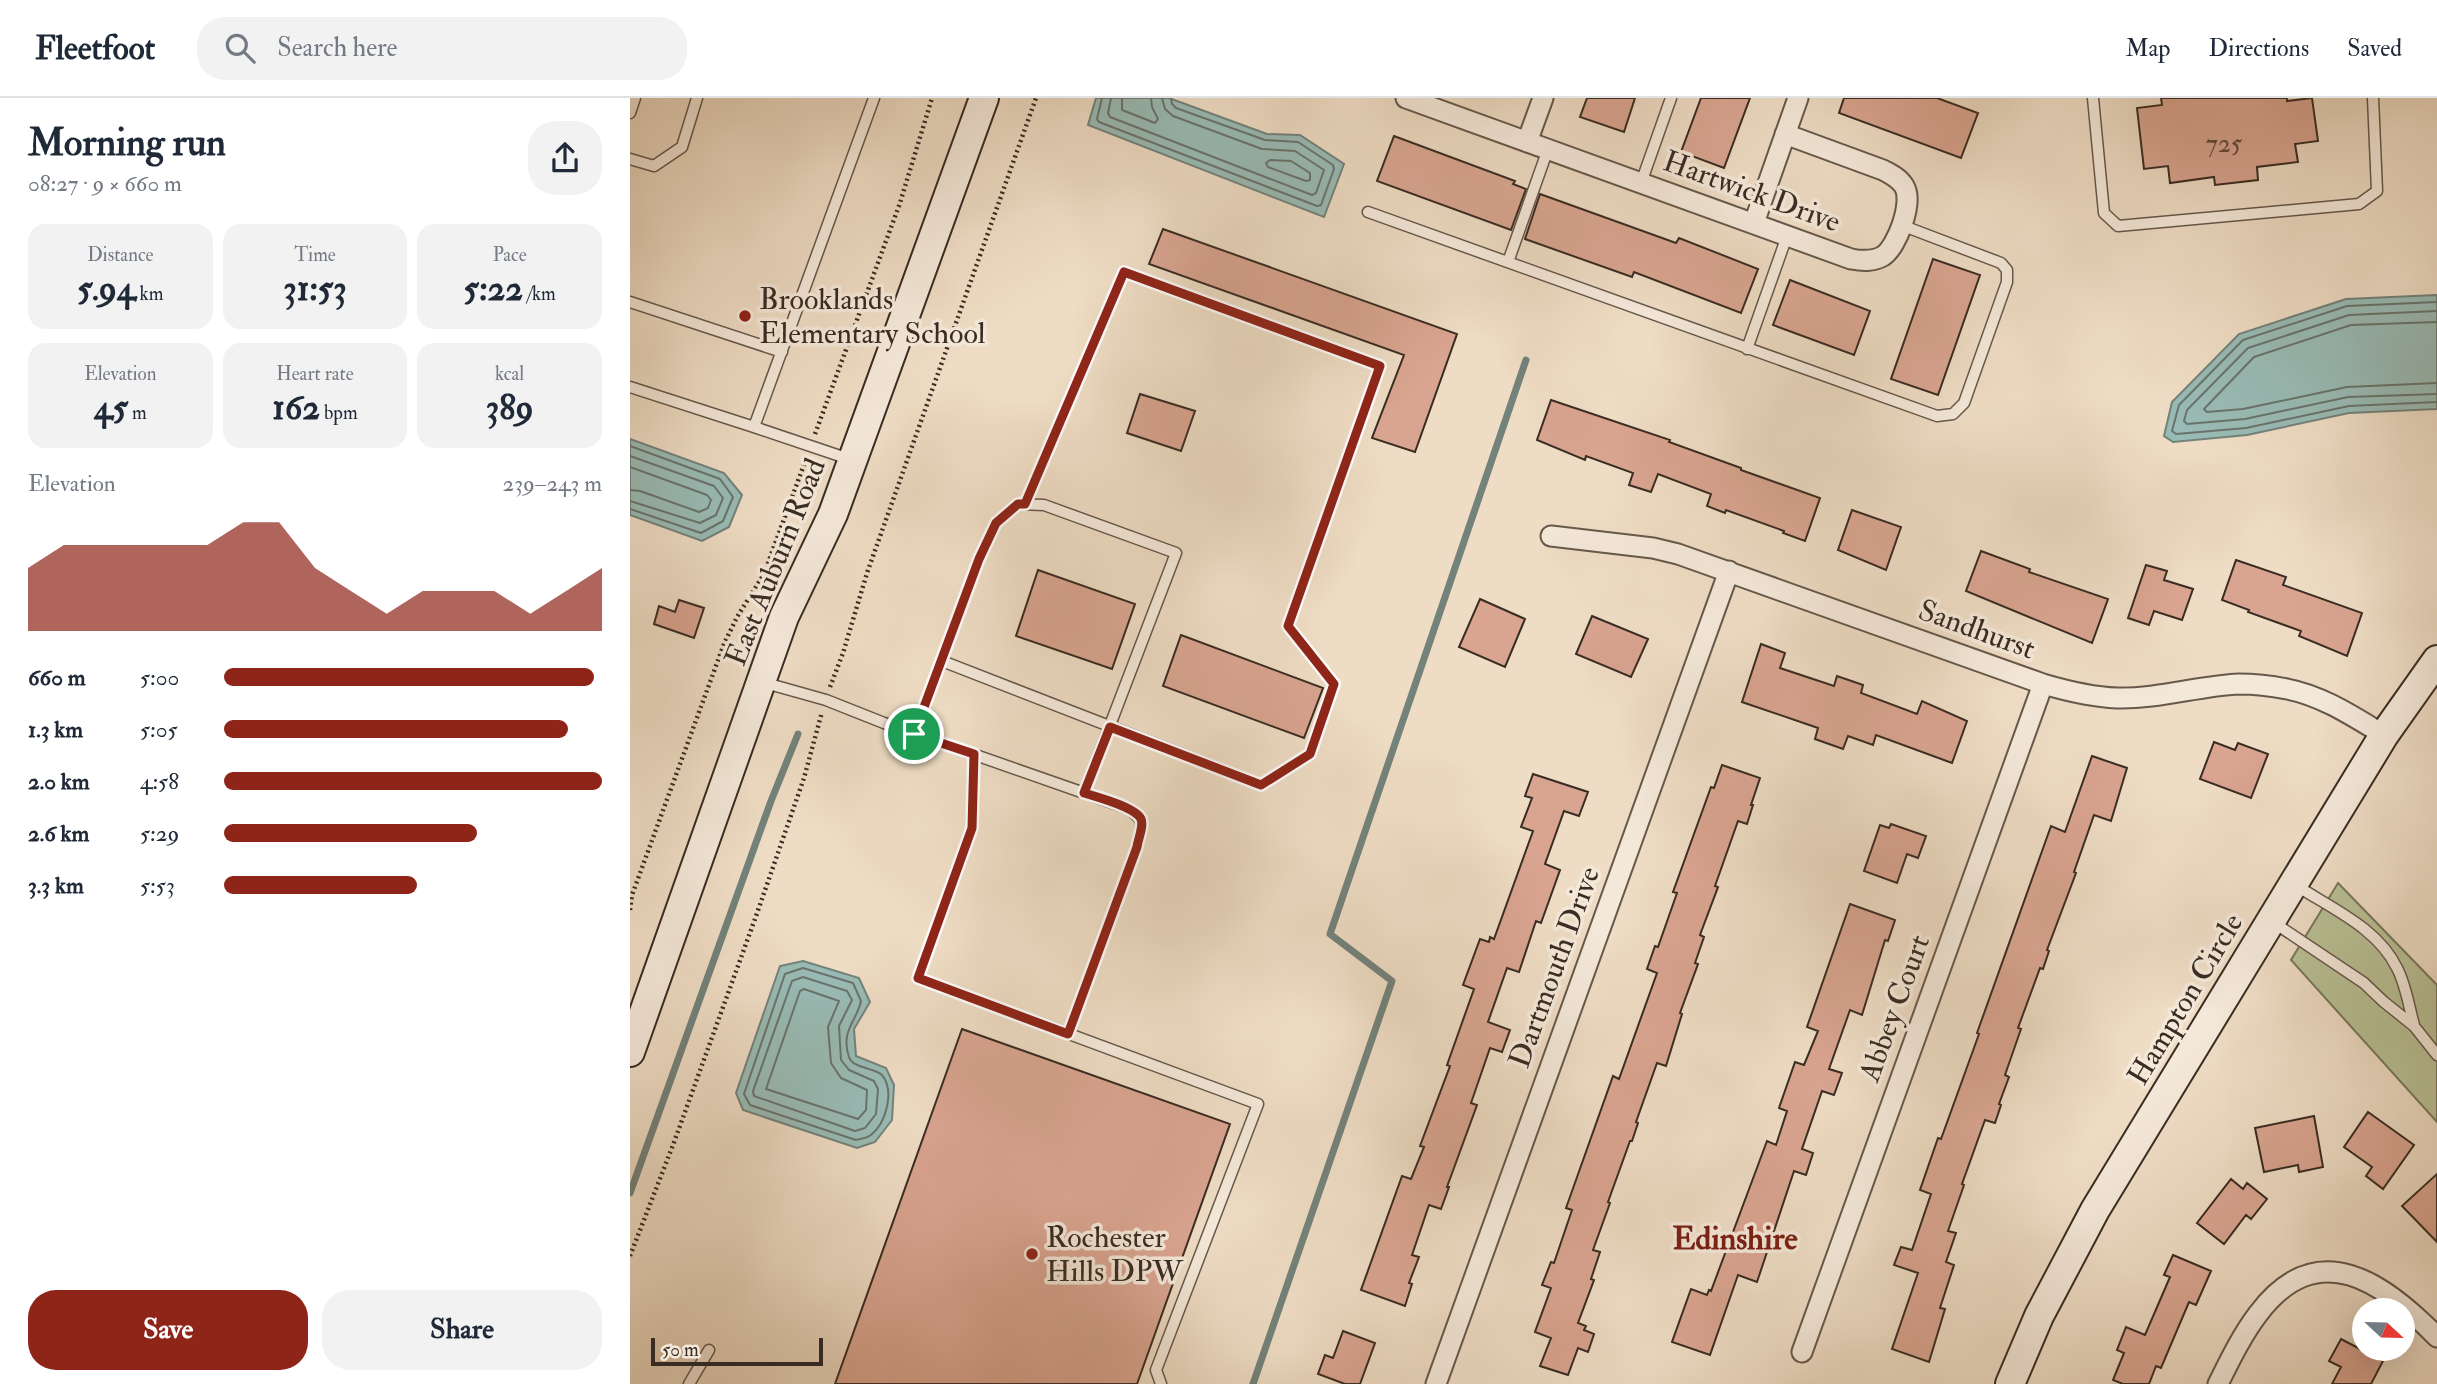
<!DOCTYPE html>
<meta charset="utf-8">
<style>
body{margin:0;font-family:"IM FELL Double Pica",serif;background:#f2f2f3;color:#1f2937;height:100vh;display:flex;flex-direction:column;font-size:26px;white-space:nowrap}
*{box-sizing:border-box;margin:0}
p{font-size:23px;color:#747a83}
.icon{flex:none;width:38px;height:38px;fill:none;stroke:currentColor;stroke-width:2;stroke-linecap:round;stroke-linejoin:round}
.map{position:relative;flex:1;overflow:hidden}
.drawer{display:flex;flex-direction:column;background:#fff;width:630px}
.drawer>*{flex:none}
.needle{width:46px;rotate:112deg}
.buttons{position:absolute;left:1722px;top:1200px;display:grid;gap:14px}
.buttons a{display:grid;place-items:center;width:63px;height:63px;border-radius:50%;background:#fff;box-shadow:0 7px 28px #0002;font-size:35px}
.scale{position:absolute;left:21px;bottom:18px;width:172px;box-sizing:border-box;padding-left:7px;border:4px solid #392c23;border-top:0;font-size:19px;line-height:24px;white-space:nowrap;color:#392c23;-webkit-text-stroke:5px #f4e8d9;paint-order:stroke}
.pin{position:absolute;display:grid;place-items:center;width:60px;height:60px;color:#fff;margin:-30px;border:4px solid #fff;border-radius:50%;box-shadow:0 2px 7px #0007}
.round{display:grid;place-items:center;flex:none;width:74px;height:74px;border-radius:28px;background:#f2f2f3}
.summary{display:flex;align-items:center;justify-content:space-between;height:119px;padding:0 28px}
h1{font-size:38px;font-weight:700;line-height:52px}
.figures{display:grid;grid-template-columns:repeat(3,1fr);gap:10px;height:119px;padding:7px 28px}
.figures div{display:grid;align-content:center;border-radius:18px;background:#f2f2f3;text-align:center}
.figures b{font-size:35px;font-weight:700}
.figures small{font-size:19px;font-weight:400}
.figures p{font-size:19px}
.chart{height:196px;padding:14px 28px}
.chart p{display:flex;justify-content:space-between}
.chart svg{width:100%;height:126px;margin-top:7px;fill:#8f2418;opacity:.7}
.primary-button{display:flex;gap:14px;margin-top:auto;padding:14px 28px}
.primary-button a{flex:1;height:80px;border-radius:28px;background:#8f2418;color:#fff;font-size:28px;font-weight:700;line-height:80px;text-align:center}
.primary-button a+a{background:#f2f2f3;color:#1f2937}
ul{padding:0 28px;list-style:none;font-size:23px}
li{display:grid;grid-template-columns:112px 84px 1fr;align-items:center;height:52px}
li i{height:18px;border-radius:9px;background:#8f2418}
header{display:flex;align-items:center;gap:42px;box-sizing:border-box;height:98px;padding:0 35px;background:#fff;border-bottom:2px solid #e0e1e3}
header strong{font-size:33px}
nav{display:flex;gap:38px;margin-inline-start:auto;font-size:24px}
.search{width:490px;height:63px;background:#f2f2f3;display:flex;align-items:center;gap:18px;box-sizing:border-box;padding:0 24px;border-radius:28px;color:#747a83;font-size:26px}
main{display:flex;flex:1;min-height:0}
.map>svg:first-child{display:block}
</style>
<header>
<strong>Fleetfoot</strong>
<div class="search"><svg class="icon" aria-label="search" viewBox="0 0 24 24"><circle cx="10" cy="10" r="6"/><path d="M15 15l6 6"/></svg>Search here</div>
<nav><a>Map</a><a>Directions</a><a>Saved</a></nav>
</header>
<main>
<section class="drawer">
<div class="summary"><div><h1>Morning run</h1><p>08:27 · 9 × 660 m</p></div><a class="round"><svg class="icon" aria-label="share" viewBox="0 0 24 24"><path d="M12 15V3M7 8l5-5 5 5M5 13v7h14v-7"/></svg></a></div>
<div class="figures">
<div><p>Distance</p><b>5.94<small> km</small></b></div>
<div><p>Time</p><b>31:53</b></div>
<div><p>Pace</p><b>5:22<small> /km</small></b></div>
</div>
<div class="figures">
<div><p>Elevation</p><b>45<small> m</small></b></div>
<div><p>Heart rate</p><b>162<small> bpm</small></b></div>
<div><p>kcal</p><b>389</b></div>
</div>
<div class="chart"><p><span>Elevation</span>239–243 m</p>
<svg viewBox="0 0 160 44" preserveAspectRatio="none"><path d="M0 44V22L10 14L20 14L30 14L40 14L50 14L60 6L70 6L80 22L90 30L100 38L110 30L120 30L130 30L140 38L150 30L160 22V44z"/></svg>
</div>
<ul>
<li><b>660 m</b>5:00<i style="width:98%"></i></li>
<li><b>1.3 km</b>5:05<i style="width:91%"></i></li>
<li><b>2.0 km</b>4:58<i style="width:100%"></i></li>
<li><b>2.6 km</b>5:29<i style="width:67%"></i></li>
<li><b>3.3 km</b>5:53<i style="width:51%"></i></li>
</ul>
<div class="primary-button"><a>Save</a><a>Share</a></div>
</section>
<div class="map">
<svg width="1807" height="1286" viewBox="0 0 1807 1286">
<rect width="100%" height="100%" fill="#eedcc4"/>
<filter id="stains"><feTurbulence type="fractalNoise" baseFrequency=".00286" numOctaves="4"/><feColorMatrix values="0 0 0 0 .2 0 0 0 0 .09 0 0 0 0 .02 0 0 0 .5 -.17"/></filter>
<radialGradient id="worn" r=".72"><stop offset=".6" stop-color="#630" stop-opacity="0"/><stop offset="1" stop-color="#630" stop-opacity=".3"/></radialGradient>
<path fill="#b8c095" stroke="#78765c" stroke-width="2" d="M 1708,785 L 1807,887 L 1807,1024 L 1661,862 Z"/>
<path fill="#99bbb5" stroke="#73827b" stroke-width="2" d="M 466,0 L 539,0 L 637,36 L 670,37 L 714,66 L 694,119 L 458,27 Z
M 1807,197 L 1807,311 L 1719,315 L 1617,337 L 1543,344 L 1534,338 L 1542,304 L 1609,236 L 1716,201 Z
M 0,341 L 94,375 L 112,397 L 99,429 L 72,443 L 0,417 Z
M 173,863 L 229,880 L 240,904 L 224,931 L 226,958 L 256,970 L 264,987 L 262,1022 L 245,1044 L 227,1050 L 113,1012 L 106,995 L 150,868 Z"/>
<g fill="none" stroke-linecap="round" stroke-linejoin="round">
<path stroke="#69746c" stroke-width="2" d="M 472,0 L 467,21 L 469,24 L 687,108 L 691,107 L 704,71 L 703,67 L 668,44 L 635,42 L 546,10 L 542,6 L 541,0
M 481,0 L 478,15 L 480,19 L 682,97 L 686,95 L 694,72 L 665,53 L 632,51 L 543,18 L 535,11 L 532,0
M 492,0 L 492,12 L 525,25 L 528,21 L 522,9 L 521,0
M 640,62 L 661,63 L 680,75 L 680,82 L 676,83 L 638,69 L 636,65 Z
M 1807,204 L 1717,208 L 1613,242 L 1549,307 L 1542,333 L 1546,336 L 1616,330 L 1719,308 L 1807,304
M 1807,213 L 1719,217 L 1618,250 L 1557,312 L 1554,323 L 1557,326 L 1615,321 L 1718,299 L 1807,296
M 1807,224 L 1721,227 L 1624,259 L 1574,311 L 1577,314 L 1613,311 L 1717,289 L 1807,285
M 0,348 L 90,381 L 103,399 L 93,423 L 71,435 L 0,411
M 0,358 L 84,388 L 93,400 L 86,417 L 70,425 L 0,403
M 0,369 L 77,397 L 81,402 L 78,410 L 69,414 L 10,393 L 0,392
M 173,870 L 223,885 L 231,903 C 227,923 210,933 219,959 C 223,971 244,969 252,977 C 265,993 256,1025 241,1037 C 237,1040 230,1041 226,1042 L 120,1007 L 114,996 L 155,876 Z
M 173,879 L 217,893 L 222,902 L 209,928 L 211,962 L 219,972 L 244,983 L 248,991 L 246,1016 L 235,1030 L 225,1033 L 124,998 L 123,993 L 162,883 Z
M 174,891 L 209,903 L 198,929 L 201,965 L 211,980 L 237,992 L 236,1012 L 228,1021 L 136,991 L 170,893 Z"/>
<path stroke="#73827b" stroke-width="7" d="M 0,1095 L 141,703 L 168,636
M 623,1286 L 762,883 L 700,836 L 896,262"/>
</g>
<path fill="#d9a490" stroke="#392c23" stroke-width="2" d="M 957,0 L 1005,0 L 994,34 L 950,19 Z
M 1071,0 L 1120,0 L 1094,70 L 1051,54 Z
M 1214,0 L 1307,0 L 1348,15 L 1331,60 L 1209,15 Z
M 1531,0 L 1657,0 L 1657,3 L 1682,0 L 1688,43 L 1665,46 L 1668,64 L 1627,69 L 1628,82 L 1585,87 L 1584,79 L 1540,85 L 1538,68 L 1514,71 L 1507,10 L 1532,7 Z
M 764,38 L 885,83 L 883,86 L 896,91 L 881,132 L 747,83 Z
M 910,96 L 1046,145 L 1049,140 L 1128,171 L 1111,215 L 1004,174 L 1002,179 L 895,141 Z
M 533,131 L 827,236 L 785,354 L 742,340 L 774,257 L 519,166 Z
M 1303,161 L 1350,177 L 1308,297 L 1261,281 Z
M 1160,182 L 1240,213 L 1224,257 L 1143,227 Z
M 510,296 L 565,313 L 551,353 L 497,335 Z
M 921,302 L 1040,342 L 1039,344 L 1111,370 L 1111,372 L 1190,400 L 1175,443 L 1153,435 L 1154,433 L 1096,412 L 1095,415 L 1077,408 L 1081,396 L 1028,376 L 1021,394 L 999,387 L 1003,375 L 956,358 L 955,362 L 907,342 Z
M 1222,412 L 1271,429 L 1256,472 L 1208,452 Z
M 1351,453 L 1400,471 L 1399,474 L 1478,501 L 1462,545 L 1336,493 Z
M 1606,462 L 1656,479 L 1653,487 L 1732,515 L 1717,558 L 1669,538 L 1671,533 L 1618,514 L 1619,512 L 1592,502 Z
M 1516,467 L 1537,473 L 1534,482 L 1563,491 L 1552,522 L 1524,513 L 1519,527 L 1498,520 Z
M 408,472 L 505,506 L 482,571 L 386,538 Z
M 850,501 L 895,521 L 875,569 L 829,549 Z
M 49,502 L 74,510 L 64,540 L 24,526 L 29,508 L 45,514 Z
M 962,518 L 1018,541 L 1001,579 L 946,556 Z
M 551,537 L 693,590 L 674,640 L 533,588 Z
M 1131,546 L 1155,555 L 1150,570 L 1204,588 L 1207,578 L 1233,587 L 1231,595 L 1287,616 L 1292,603 L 1337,623 L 1322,665 L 1246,637 L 1243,647 L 1218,638 L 1213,651 L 1185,641 L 1188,630 L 1112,604 Z
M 1584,644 L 1605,652 L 1608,645 L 1638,656 L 1621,700 L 1570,681 Z
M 1462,658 L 1497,670 L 1481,723 L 1464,717 L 1444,774 L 1446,775 L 1417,852 L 1419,853 L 1413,871 L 1410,870 L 1388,930 L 1391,931 L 1375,977 L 1379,979 L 1369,1006 L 1371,1007 L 1365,1025 L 1355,1022 L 1332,1086 L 1334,1087 L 1318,1133 L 1326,1135 L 1316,1164 L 1324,1167 L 1310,1210 L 1315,1211 L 1299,1264 L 1262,1251 L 1288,1175 L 1264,1167 L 1271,1149 L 1282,1152 L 1301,1096 L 1290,1092 L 1308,1040 L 1311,1041 L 1349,936 L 1347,935 L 1421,728 L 1435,734 Z
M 1092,667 L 1130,680 L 1121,707 L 1123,707 L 1117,726 L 1108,723 L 1085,788 L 1088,789 L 1070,837 L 1074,839 L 1065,865 L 1068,866 L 1050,915 L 1052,916 L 1036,968 L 1027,965 L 1006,1024 L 1008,1025 L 1002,1043 L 1000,1043 L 978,1104 L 980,1105 L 963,1152 L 970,1154 L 961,1181 L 964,1182 L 948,1225 L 956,1228 L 954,1232 L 964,1236 L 958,1254 L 948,1250 L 938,1277 L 910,1268 L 921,1240 L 905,1234 L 921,1190 L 912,1187 L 921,1164 L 924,1165 L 942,1112 L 936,1110 L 983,978 L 989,981 L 1027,875 L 1017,871 L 1025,848 L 1028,849 L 1047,795 L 1043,794 L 1081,689 L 1084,690 Z
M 903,676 L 958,694 L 949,718 L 934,713 L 915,766 L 930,772 L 911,825 L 906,823 L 889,874 L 877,870 L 858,924 L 880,932 L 872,954 L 860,950 L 841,1005 L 847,1007 L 817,1089 L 819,1089 L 811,1111 L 799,1107 L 782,1157 L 789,1159 L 779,1185 L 782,1186 L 775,1208 L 731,1192 L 772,1078 L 781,1081 L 794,1049 L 790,1048 L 820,968 L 817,967 L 844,891 L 833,887 L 850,841 L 859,844 L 860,839 L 864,841 L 903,733 L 891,729 L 902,700 L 895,698 Z
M 1261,726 L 1296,738 L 1288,760 L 1277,756 L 1267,785 L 1234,773 L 1250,727 L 1259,730 Z
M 1220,806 L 1265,822 L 1258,843 L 1255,842 L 1232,917 L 1220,912 L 1199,971 L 1212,975 L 1204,997 L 1192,993 L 1172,1051 L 1183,1055 L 1176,1077 L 1164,1073 L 1127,1184 L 1108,1177 L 1080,1257 L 1042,1244 L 1061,1191 L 1077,1197 L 1079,1192 L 1081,1193 L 1137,1043 L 1146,1047 L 1157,1013 L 1149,1010 L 1165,964 L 1174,967 L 1188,933 L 1177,929 Z
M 332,931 L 600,1026 L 507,1286 L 205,1286 Z
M 1738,1014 L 1784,1047 L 1753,1091 L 1736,1078 L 1742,1069 L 1714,1049 Z
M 1684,1018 L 1693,1069 L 1669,1074 L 1668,1067 L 1634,1074 L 1625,1030 Z
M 1807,1076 L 1807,1144 L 1772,1108 Z
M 1601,1081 L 1613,1091 L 1617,1085 L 1637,1101 L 1621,1121 L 1616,1117 L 1594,1146 L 1567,1125 Z
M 1543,1157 L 1581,1173 L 1566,1207 L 1559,1204 L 1531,1270 L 1526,1268 L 1519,1286 L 1493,1286 L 1483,1282 L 1494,1255 L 1487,1252 L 1496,1229 L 1515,1237 L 1540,1179 L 1534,1177 Z
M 713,1233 L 745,1245 L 730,1286 L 715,1286 L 688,1276 L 695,1257 L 703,1260 Z
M 1711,1241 L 1753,1263 L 1741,1286 L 1702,1286 L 1711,1269 L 1699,1263 Z"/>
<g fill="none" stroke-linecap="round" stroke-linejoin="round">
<defs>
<path id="lane" d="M 1463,0 L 1474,115 L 1488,128 L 1729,106 L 1747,93 L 1743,0
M 0,15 L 5,0
M 0,61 L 24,68 L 52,49 L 67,0
M 1011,85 L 1041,0
M 738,114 L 1307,318 L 1323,316 L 1334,305 L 1377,184 L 1377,172 L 1371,165 L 1271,127
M 878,164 L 918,51
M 0,204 L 152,254
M 1117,251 L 1157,138
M 0,289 L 124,329
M 222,362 L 124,329 L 244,0
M 312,563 L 631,687 L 680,656 L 704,586 L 658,528 L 750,268 L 494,174 L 395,406
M 132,584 L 196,602 L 254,625 L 497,710 C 517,723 512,727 507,749 L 438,936
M 284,636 L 349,461 L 366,425 L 388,406 L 414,407 L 546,455 L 454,695
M 344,656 L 342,730 L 288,880 L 628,1006 L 526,1272 L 531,1286
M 1664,786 C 1700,810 1747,829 1767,870 C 1776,887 1779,909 1784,927
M 1643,824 L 1734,885 L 1754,904 L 1784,928 L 1807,957
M 59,1286 L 79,1252"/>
<path id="street" d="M 776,0 L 1221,161 C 1232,163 1243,164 1253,158 C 1267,149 1284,104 1274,88 C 1269,80 1261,76 1253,72 L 1155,36
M 897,44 L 913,0
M 1124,125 L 1168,0
M 921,438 L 1023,450 L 1048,456 L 1413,586 C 1437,593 1461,599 1487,600 C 1528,601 1568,588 1609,586 C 1625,586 1642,588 1657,591 C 1693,598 1724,619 1754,637
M 1172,1254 L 1413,586
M 806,1286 L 1099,473
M 1588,1286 C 1600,1262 1612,1237 1628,1216 C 1688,1136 1754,1185 1807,1239"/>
<path id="secondary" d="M 0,954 L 154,519 L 203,416 L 354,0
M 1380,1286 L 1409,1218 L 1465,1112 L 1754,637 L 1807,562"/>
</defs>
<use href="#lane" stroke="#66584b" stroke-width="13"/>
<use href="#street" stroke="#66584b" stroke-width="23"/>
<use href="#secondary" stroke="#392c23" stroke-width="32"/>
<path stroke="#392c23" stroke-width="4.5" stroke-dasharray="2 3.5" stroke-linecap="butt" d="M 185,336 L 270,105 L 302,0
M 200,589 L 213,555 L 237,475 L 406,0
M 0,812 L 2,797 L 94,546 L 107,519 L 134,476 L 176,361
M 0,1158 L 43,1047 L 125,821 L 174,680 L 192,614"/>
<use href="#lane" stroke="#f4e8d9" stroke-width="10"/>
<use href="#street" stroke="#f4e8d9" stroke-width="19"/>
<use href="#secondary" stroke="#f4e8d9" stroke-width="28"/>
</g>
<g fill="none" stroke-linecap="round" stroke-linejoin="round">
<defs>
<path id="route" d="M 494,174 L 750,268 L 658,528 L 704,586 L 680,656 L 631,687 L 480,629 L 454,695 C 467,699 505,709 511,721 C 514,728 508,741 507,749 L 438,936 L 288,880 L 342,730 L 344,656 L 284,636 L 349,461 L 366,425 L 388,406 L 395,406 Z"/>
</defs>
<use href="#route" stroke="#fff" stroke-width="14"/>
<use href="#route" stroke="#8f2418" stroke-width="9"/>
</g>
<g fill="#8f2418" stroke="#f4e8d9" stroke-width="2.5">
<circle cx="115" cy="218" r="7"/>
<circle cx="402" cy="1156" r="7"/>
</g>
<g text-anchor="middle" stroke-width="7" stroke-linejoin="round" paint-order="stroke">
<g font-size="26" fill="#614a3e">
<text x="1594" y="54">725</text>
</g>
<g font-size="30" fill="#392c23" stroke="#f4e8d9">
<text transform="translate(1122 93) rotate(20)" y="10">Hartwick Drive</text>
<text transform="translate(145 464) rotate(-68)" y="10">East Auburn Road</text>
<text transform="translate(1347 531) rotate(20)" y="10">Sandhurst</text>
<text transform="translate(924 869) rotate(-70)" y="10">Dartmouth Drive</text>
<text transform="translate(1555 901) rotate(-59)" y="10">Hampton Circle</text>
<text transform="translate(1264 910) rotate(-70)" y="10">Abbey Court</text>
</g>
<g font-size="30" fill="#392c23" stroke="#f4e8d9" text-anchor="start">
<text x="129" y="211">Brooklands<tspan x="129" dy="34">Elementary School</tspan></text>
<text x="416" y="1149">Rochester<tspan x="416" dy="34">Hills DPW</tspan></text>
</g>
<g font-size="32" font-weight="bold" fill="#7a1f14" stroke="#f4e8d9">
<text x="1105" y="1151">Edinshire</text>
</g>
</g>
<rect width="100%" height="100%" filter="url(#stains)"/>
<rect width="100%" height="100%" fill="url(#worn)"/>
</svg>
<div class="buttons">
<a><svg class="needle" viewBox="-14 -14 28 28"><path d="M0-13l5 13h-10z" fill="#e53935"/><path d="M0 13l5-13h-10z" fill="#747a83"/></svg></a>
</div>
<div class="scale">50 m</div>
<div class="pin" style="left:284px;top:636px;background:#1e9e55"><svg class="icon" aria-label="arrive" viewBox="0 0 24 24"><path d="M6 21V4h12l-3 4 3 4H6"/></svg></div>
</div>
</main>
